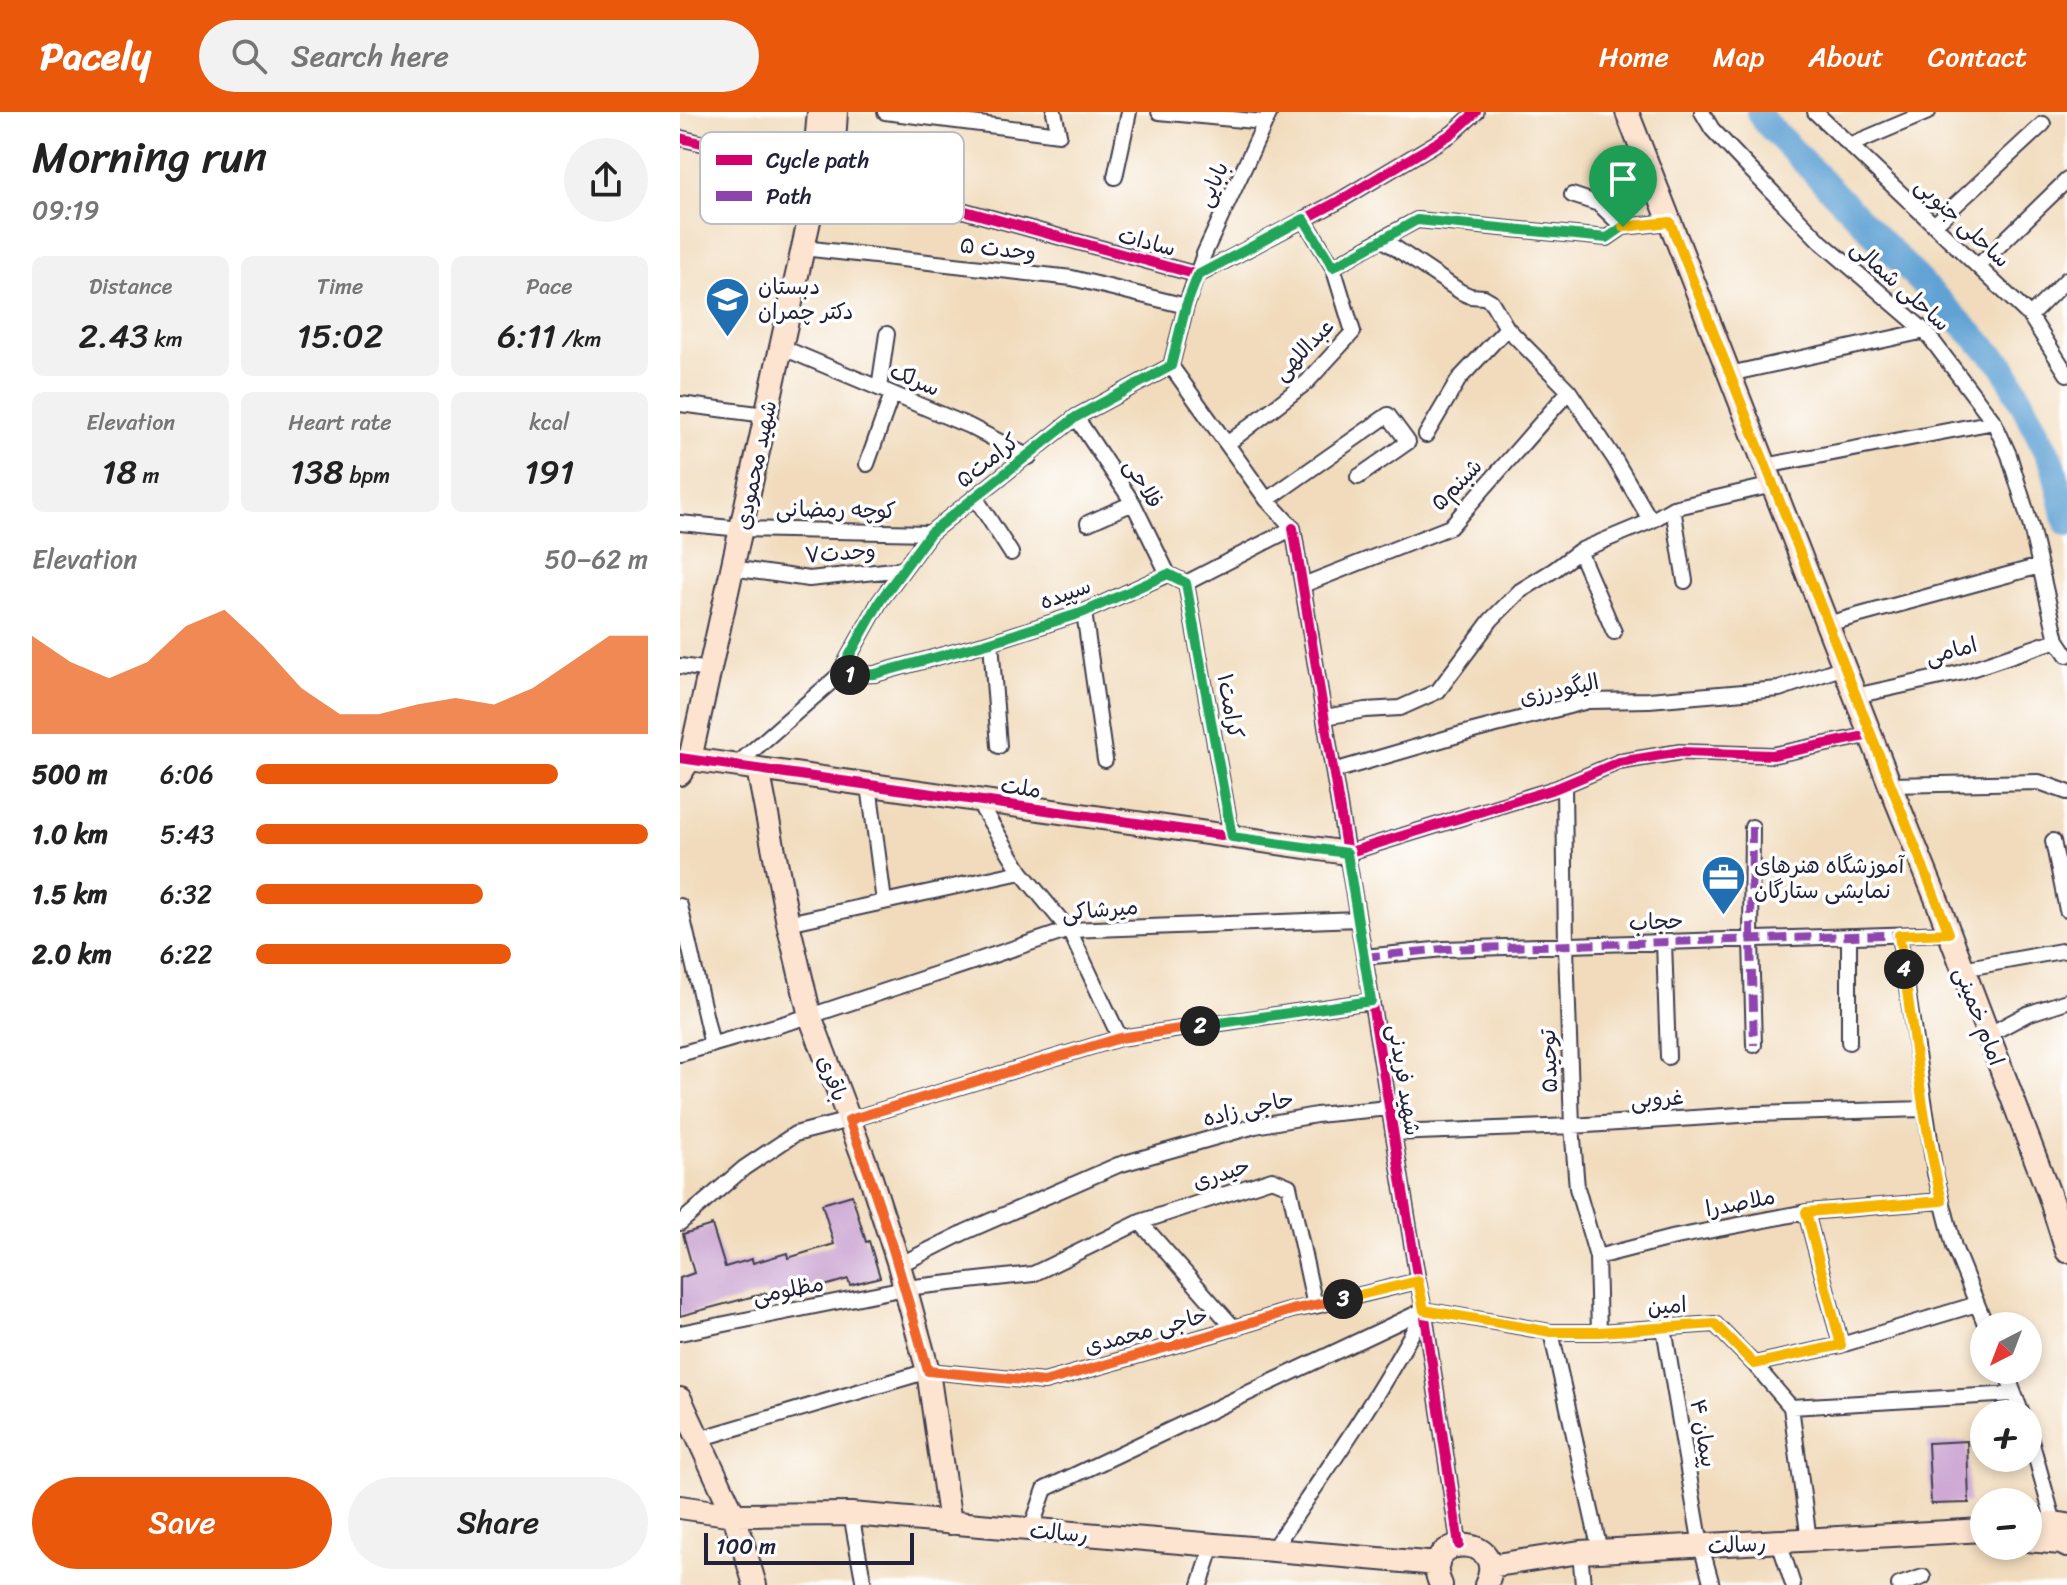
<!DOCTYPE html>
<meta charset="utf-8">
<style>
body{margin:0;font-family:Sriracha,"Playpen Sans Arabic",sans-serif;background:#f2f2f2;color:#222;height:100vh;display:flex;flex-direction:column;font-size:30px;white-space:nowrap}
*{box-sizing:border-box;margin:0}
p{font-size:26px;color:#767676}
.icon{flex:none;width:44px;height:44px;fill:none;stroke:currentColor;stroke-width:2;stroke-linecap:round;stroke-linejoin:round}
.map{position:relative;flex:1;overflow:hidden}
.side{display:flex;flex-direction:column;background:#fff;width:680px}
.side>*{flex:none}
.needle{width:52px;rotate:222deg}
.controls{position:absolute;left:1290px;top:1200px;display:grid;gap:16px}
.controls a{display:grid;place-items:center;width:72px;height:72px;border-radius:50%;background:#fff;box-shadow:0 4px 12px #0003;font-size:40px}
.scale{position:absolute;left:24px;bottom:20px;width:210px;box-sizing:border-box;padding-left:8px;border:4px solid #22223b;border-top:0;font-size:22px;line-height:28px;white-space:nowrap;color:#22223b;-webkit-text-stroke:6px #fff;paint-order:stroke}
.pin{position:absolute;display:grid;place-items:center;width:68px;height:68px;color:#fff;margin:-82px -34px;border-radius:50% 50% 50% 0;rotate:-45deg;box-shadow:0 0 8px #0007}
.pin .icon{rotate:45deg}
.km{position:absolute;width:40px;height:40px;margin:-20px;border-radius:50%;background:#222;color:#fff;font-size:22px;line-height:40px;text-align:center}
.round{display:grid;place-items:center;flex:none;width:84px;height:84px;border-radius:42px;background:#f2f2f2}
.headline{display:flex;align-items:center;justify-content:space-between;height:136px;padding:0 32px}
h1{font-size:44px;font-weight:600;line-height:60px}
.metrics{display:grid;grid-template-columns:repeat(3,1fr);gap:12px;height:136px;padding:8px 32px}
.metrics div{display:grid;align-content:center;border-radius:12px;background:#f2f2f2;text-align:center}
.metrics b{font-size:34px;font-weight:600}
.metrics small{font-size:22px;font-weight:400}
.metrics p{font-size:22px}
.chart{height:224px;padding:16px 32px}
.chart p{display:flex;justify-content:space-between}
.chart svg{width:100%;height:144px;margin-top:8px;fill:#ea580c;opacity:.7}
.button{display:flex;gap:16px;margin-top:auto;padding:16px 32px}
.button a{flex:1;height:92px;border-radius:48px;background:#ea580c;color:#fff;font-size:32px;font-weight:600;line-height:92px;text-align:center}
.button a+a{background:#f2f2f2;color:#222}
ul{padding:0 32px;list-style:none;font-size:26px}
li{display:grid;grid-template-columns:128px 96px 1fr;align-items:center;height:60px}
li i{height:20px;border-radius:10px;background:#ea580c}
header{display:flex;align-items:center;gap:48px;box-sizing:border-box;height:112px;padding:0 40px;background:#ea580c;color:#fff}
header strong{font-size:38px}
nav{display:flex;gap:44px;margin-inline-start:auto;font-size:28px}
.search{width:560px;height:72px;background:#f2f2f2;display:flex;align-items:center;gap:20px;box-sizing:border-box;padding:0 28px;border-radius:44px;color:#767676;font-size:30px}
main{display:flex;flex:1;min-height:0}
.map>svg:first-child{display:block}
</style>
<header>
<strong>Pacely</strong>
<div class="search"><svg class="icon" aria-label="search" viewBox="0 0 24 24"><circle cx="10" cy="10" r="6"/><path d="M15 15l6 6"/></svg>Search here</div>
<nav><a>Home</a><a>Map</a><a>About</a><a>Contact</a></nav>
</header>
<main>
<section class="side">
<div class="headline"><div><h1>Morning run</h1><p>09:19</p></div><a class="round"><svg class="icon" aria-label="share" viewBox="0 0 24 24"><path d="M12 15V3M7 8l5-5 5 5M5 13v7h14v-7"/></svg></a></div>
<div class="metrics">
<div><p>Distance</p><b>2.43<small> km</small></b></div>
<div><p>Time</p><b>15:02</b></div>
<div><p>Pace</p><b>6:11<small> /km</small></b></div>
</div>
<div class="metrics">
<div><p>Elevation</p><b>18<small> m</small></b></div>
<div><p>Heart rate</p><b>138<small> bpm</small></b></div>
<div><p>kcal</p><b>191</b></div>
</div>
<div class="chart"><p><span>Elevation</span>50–62 m</p>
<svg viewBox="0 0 160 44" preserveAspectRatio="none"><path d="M0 44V14L10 22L20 27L30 22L40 11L50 6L60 17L70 30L80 38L90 38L100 35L110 33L120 35L130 30L140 22L150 14L160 14V44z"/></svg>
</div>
<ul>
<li><b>500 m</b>6:06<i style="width:77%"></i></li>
<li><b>1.0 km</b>5:43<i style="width:100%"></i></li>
<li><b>1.5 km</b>6:32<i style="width:58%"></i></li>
<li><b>2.0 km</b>6:22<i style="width:65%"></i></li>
</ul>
<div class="button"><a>Save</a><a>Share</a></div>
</section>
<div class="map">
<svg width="1387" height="1473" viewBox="0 0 1387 1473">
<rect width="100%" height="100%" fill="#fff"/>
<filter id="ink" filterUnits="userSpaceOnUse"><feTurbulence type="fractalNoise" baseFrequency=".0125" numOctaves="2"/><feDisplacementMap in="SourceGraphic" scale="16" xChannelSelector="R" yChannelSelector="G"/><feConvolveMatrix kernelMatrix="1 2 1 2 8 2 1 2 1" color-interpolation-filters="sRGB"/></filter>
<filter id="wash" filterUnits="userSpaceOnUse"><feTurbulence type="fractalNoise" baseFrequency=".006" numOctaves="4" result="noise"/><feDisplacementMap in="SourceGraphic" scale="32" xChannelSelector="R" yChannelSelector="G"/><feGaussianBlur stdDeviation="1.8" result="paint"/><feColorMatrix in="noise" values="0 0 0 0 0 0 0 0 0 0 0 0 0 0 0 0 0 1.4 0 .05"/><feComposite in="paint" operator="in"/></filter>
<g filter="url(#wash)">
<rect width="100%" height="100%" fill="#f1dbbc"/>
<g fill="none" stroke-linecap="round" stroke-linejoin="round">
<path stroke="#61a2d4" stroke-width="26" d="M 1079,0 L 1084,9 L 1324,255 L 1373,352 L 1387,411"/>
</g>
<g id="blocks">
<path fill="#cda9d4" d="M 172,1083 L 186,1130 L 189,1129 L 200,1165 L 170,1173 L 168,1167 L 131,1178 L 130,1173 L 88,1186 L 86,1181 L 0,1204 L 0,1166 L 14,1161 L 3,1122 L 32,1113 L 45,1155 L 72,1147 L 73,1151 L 107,1141 L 108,1146 L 154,1132 L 142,1092 Z
M 1287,1329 L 1289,1391 L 1251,1392 L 1248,1331 Z"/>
</g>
</g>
<g filter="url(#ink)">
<use href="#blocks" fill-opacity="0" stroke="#413e4e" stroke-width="2"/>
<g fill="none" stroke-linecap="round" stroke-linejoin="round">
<defs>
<path id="street" d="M 205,0 L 379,22 L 374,0
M 479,0 L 584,10
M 590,0 L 524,142 L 506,194 L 491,254 L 587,388 L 613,416
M 1022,0 L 1032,17 L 1065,52 L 1141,130 L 1245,219 L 1314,310 L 1329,343 L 1351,415 L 1377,528 L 1387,543
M 1135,0 L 1350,204 L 1387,262
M 0,26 L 140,59 L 518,163 L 659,89 L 773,21 L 796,0
M 1170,33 L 1248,0
M 435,65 L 449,0
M 892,83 L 919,92 L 943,115
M 1254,113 L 1363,12
M 702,127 L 737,108 L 927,126 L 943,115 L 990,110
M 123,136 L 392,166 L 506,194
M 1298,154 L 1387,68
M 653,155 L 702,127 L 781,180 L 790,184 L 804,185 L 811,189 L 827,216 L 889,279 L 934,346 L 971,409
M 1350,204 L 1387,167
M 101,235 L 289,314 L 349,345
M 1049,262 L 1245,219
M 199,276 L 207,222
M 0,292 L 86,303
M 396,305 L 453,391 L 488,462
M 746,323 L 779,267 L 827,216
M 547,332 L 627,270 L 673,220 L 653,155 L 624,107
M 187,352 L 212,282
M 1085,354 L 1314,310
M 295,385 L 331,441
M 587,388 L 708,303 L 728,330 L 678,365
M 993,396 L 1005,469
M 0,411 L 61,417 L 250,421
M 408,411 L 453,391
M 613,416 L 738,1169 L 744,1198 L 779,1433
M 899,439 L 934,520
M 52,456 L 129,467 L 223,457
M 506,471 L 552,725
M 623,473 L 770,415 L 889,279
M 404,500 L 425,648
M 1147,512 L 1360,454
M 311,530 L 319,634
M 0,554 L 30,558
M 158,564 L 195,562 L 311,530 L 404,500 L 488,462 L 506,471 L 613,416
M 1175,584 L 1279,561 L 1377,528
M 645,605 L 685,598 L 720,596 L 758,579 L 811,508 L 840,479 L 874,458 L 899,439 L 971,409 L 993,396 L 1093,373
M 55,654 L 158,564 L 200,489 L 250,421 L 396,305 L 491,254
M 654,659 L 778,623 L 908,589 L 969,588 L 1099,577 L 1164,555
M 189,673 L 204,790
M 884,673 L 886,835 L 892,1014 L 897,1076 L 917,1145 L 919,1220
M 1210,673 L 1359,670 L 1387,680
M 297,688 L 341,760 L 389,818 L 440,926
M 1072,715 L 1071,828 L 1074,933
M 1373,729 L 1387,798
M 667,741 L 877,676 L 939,650 L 1000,640 L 1093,643 L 1190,623
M 0,794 L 32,933
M 108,811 L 341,760
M 1219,823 L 1255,1061 L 1274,1135 L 1306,1214
M 984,830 L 988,945
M 684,845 L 764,837 L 1269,821
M 1282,857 L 1387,838
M 1308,923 L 1347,902 L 1387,889
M 1169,930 L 1169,824
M 0,942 L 130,904 L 389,818 L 678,807
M 713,1021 L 892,1014 L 1075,1002 L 1244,997
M 1126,1100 L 1161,1233
M 460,1110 L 554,1216
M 0,1111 L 64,1056 L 115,1022 L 169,1008 L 440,926 L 691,889
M 917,1145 L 991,1126 L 1126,1100 L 1262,1089
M 219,1153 L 285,1120 L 438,1053 L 575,1014 L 636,1003 L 709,996
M 744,1198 L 871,1220 L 919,1220 L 1035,1212 L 1074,1252 L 1111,1295 L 1129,1428
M 984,1216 L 1021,1434 L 1032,1473
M 871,1220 L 920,1439
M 0,1221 L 225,1176 L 353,1162 L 460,1110 L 592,1067 L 609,1074 L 635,1194
M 1074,1252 L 1161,1233 L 1297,1192
M 1325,1258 L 1342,1302
M 1111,1295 L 1334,1282
M 1348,1317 L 1374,1411
M 19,1327 L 248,1259 L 364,1270 L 537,1221 L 612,1198 L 635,1194 L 738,1169
M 171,1402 L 184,1473
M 351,1417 L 365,1377 L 744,1198
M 1099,1430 L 1113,1473
M 592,1438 C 646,1360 700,1283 744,1199
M 900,1440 L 903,1473
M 520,1473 L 533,1433
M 1219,1473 L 1243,1465"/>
<path id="secondary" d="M 139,0 L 135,43 L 140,59 L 153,45 L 156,0
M 947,0 L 1210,673 L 1256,786 L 1369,1082 L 1387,1139
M 10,647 L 667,741
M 78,657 L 108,811 L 130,904 L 190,1063 L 219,1153 L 248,1259 L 270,1411
M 0,662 L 10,647 L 140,59
M 0,1287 L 54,1403 L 75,1473
M 0,1395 L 54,1403 L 171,1402 L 758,1452
M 1348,1414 L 1374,1411 L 1387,1413
M 1348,1428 L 1381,1431 L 1387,1434
M 810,1454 L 900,1440 L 1304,1418
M 761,1473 C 736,1420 831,1421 806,1473"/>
</defs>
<use href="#street" stroke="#413e4e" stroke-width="18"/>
<use href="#secondary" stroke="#413e4e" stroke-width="26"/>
<use href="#street" stroke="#fff" stroke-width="14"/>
<use href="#secondary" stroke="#fde4d1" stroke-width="22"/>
<path stroke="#8e44ad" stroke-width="8" stroke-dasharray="16 8" stroke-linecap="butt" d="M 1072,715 L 1071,828 L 1074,933
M 684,845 L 764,837 L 1269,821"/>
<defs>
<path id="cycleway" d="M 0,26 L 140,59 L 518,163 L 659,89 L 773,21 L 796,0
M 613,416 L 738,1169 L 744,1198 L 779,1433
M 0,646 L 667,741 L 877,676 L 939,650 L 1000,640 L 1093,643 L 1190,623"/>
</defs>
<use href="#cycleway" stroke="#fff" stroke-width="15"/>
<use href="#cycleway" stroke="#d6006c" stroke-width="10"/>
</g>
</g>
<g fill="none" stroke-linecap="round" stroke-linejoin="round" filter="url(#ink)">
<defs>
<path id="split-1" d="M 170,563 L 158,564 L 200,489 L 250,421 L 396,305 L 491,254 L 506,194 L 518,163 L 624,107 L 653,155 L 737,108 L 927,126 L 943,115"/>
<path id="split-2" d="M 170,563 L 195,562 L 311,530 L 404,500 L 488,462 L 506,471 L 552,725 L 667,741 L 691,889 L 520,914"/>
<path id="split-3" d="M 520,914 L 440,926 L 169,1008 C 201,1090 224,1174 248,1259 L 364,1270 L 537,1221 L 612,1198 L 663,1187"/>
<path id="split-4" d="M 663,1187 L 738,1169 L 744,1198 L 871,1220 L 919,1220 L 1035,1212 L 1074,1252 L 1161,1233 L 1126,1100 L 1262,1089 C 1243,1013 1235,934 1224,857"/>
<path id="split-5" d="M 943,115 L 990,110 C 1083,347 1177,584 1269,821 L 1219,823 L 1224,857"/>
</defs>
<use href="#split-1" stroke="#fff" stroke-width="16"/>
<use href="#split-2" stroke="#fff" stroke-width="16"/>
<use href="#split-3" stroke="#fff" stroke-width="16"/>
<use href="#split-4" stroke="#fff" stroke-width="16"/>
<use href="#split-5" stroke="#fff" stroke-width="16"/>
<use href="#split-1" stroke="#22a559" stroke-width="10"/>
<use href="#split-2" stroke="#22a559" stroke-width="10"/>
<use href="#split-3" stroke="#f0652b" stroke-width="10"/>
<use href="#split-4" stroke="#f5b400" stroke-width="10"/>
<use href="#split-5" stroke="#f5b400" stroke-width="10"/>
</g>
<defs>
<symbol id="university-pin" viewBox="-11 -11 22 30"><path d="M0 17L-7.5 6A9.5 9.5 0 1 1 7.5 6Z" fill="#1f6fb2" stroke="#fff"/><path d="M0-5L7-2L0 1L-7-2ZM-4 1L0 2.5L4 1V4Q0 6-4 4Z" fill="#fff"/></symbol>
<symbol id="office-pin" viewBox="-11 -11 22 30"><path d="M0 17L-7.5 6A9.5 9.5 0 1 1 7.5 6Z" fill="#1f6fb2" stroke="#fff"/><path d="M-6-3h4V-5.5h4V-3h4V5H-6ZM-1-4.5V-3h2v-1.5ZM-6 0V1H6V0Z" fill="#fff"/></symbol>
</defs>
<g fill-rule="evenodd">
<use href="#university-pin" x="22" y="162" width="51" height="69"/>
<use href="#office-pin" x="1018" y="740" width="51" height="69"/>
</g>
<g text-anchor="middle" stroke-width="7" stroke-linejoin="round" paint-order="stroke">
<g font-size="22" fill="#22223b" stroke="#fff">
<text transform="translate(532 72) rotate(-66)" y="8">بابایی</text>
<text transform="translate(1283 110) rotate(43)" y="8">ساحلی جنوبی</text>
<text transform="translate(467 129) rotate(15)" y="8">سادات</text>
<text transform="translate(318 136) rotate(6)" y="8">وحدت ۵</text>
<text transform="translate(1221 173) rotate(42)" y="8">ساحلی شمالی</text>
<text transform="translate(623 237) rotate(-46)" y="8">عبداللهی</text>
<text transform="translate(235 267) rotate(23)" y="8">سرلک</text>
<text transform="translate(307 348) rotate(-38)" y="8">کرامت۵</text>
<text transform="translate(75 353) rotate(-78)" y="8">شهید محمودی</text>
<text transform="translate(464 371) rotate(59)" y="8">فلاحی</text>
<text transform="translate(776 372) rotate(-46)" y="8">شبنم۵</text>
<text transform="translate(156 397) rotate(1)" y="8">کوچه رمضانی</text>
<text transform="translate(160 440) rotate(-4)" y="8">۷وحدت</text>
<text transform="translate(385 481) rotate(-20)" y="8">سپیده</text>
<text transform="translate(1271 538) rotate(-15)" y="8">امامی</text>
<text transform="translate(879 577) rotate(-12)" y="8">الیگودرزی</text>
<text transform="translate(551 594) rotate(80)" y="8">کرامت۱</text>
<text transform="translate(341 675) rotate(8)" y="8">ملت</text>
<text transform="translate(420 797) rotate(-5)" y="8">میرشاکی</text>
<text transform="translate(976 809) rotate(-2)" y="8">حجاب</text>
<text transform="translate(1300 904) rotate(69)" y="8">امام خمینی</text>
<text transform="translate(868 949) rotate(-92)" y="8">توحید۵</text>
<text transform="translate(153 966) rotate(69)" y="8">باقری</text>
<text transform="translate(725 968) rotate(81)" y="8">شهید فریدنی</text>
<text transform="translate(977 986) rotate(-4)" y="8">غروبی</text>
<text transform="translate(568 996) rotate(-13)" y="8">حاجی زاده</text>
<text transform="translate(541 1061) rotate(-18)" y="8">حیدری</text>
<text transform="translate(1060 1090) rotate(-11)" y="8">ملاصدرا</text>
<text transform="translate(108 1177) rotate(-11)" y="8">مظلومی</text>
<text transform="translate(987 1193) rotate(-4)" y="8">امین</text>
<text transform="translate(466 1218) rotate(-15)" y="8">حاجی محمدی</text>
<text transform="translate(1024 1321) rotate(80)" y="8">پیمان ۴</text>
<text transform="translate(379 1420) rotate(5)" y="8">رسالت</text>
<text transform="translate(1057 1432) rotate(-3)" y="8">رسالت</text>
</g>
<g font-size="22" fill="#22223b" stroke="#fff" text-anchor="start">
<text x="78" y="182">دبستان<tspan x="78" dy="25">دکتر چمران</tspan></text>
<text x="1074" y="761">آموزشگاه هنرهای<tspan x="1074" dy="25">نمایشی ستارگان</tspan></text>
</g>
</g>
<rect x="20" y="20" width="264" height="92" rx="12" fill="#fff" stroke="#bdbdc4" stroke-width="2"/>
<rect x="36" y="43" width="36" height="10" fill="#d6006c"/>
<rect x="36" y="79" width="36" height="10" fill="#8e44ad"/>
<g font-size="22" fill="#22223b">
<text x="86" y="56">Cycle path</text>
<text x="86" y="92">Path</text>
</g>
</svg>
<div class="controls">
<a><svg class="needle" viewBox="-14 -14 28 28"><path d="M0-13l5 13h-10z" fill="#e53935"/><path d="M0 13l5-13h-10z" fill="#767676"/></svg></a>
<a>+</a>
<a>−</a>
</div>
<div class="scale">100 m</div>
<div class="pin" style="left:943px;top:115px;background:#1e9e55"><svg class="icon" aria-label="arrive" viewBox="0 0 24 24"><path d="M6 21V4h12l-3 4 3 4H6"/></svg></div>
<b class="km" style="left:170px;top:563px">1</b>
<b class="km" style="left:520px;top:914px">2</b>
<b class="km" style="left:663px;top:1187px">3</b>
<b class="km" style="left:1224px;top:857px">4</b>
</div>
</main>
